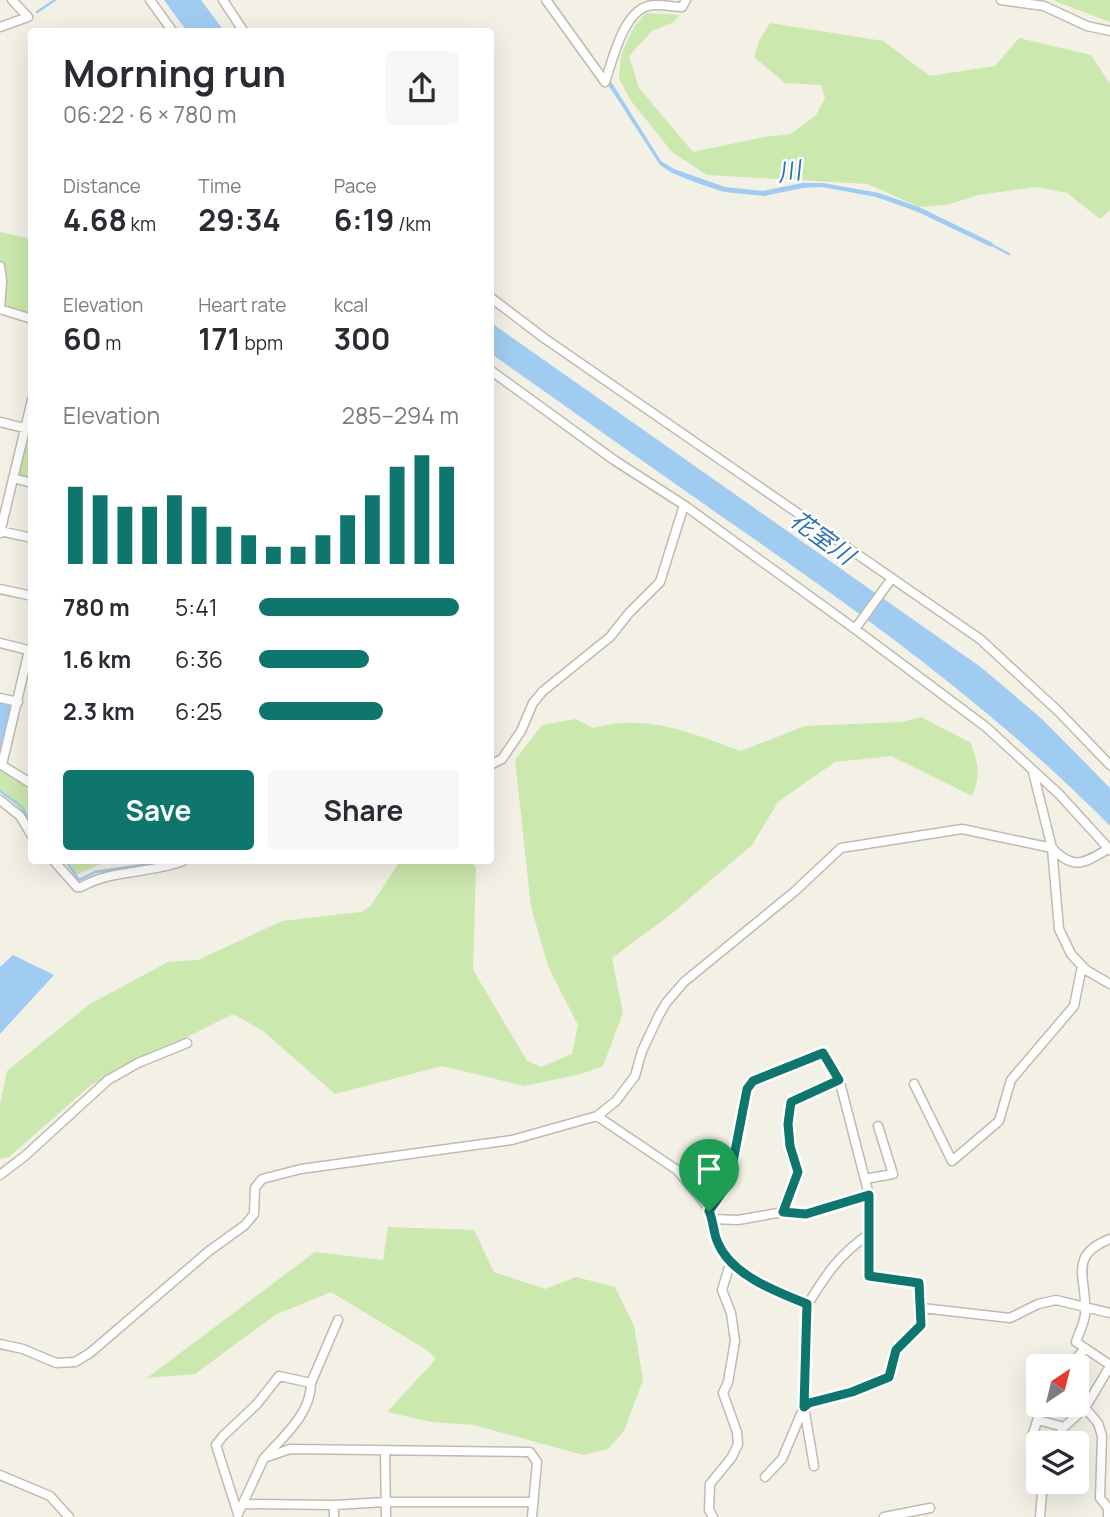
<!DOCTYPE html>
<meta charset="utf-8">
<style>
body{margin:0;font-family:Manrope,"Noto Sans JP",sans-serif;background:#f7f7f7;color:#2b2b33;height:100vh;display:flex;flex-direction:column;font-size:26px;white-space:nowrap}
*{box-sizing:border-box;margin:0}
p{font-size:23px;color:#7c7c81}
.icon{flex:none;width:38px;height:38px;fill:none;stroke:currentColor;stroke-width:2;stroke-linecap:round;stroke-linejoin:round}
.map{position:relative;flex:1;overflow:hidden}
.side{position:absolute;left:28px;top:28px;width:466px;height:836px;display:flex;flex-direction:column;background:#fff;border-radius:7px;box-shadow:0 7px 28px #0002}
.side>*{flex:none}
.needle{width:46px;rotate:35deg}
.fabs{position:absolute;left:1026px;top:1354px;display:grid;gap:14px}
.fabs a{display:grid;place-items:center;width:63px;height:63px;border-radius:7px;background:#fff;box-shadow:0 7px 28px #0002;font-size:35px}
.pin{position:absolute;display:grid;place-items:center;width:60px;height:60px;color:#fff;margin:-72px -30px;border-radius:50% 50% 50% 0;rotate:-45deg;box-shadow:0 0 7px #0007}
.pin .icon{rotate:45deg}
.round{display:grid;place-items:center;flex:none;width:74px;height:74px;border-radius:7px;background:#f7f7f7}
.summary{display:flex;align-items:center;justify-content:space-between;height:119px;padding:0 35px}
h1{font-size:38px;font-weight:700;line-height:52px}
.stats{display:grid;grid-template-columns:repeat(3,1fr);gap:10px;height:119px;padding:7px 35px}
.stats div{display:grid;align-content:center}
.stats b{font-size:30px;font-weight:700}
.stats small{font-size:19px;font-weight:400}
.stats p{font-size:19px}
.chart{height:196px;padding:14px 35px}
.chart p{display:flex;justify-content:space-between}
.chart svg{width:100%;height:126px;margin-top:7px;stroke:#0f766e;stroke-width:6}
.primary-button{display:flex;gap:14px;margin-top:auto;padding:14px 35px}
.primary-button a{flex:1;height:80px;border-radius:7px;background:#0f766e;color:#fff;font-size:28px;font-weight:700;line-height:80px;text-align:center}
.primary-button a+a{background:#f7f7f7;color:#2b2b33}
ul{padding:0 35px;list-style:none;font-size:23px}
li{display:grid;grid-template-columns:112px 84px 1fr;align-items:center;height:52px}
li i{height:18px;border-radius:9px;background:#0f766e}
.map>svg:first-child{display:block}
</style>
<div class="map">
<svg width="1110" height="1517" viewBox="0 0 1110 1517">
<rect width="100%" height="100%" fill="#f3f0e6"/>
<path fill="#cbe8ae" d="M 1053,0 L 1110,0 L 1110,22 L 1060,3 Z
M 646,13 L 679,15 L 674,22 L 652,31 L 629,56 L 639,88 L 693,152 L 764,137 L 791,134 L 816,115 L 825,98 L 821,85 L 785,83 L 754,57 L 760,39 L 770,23 L 883,41 L 930,76 L 995,66 L 1019,38 L 1091,55 L 1110,84 L 1110,210 L 1100,219 L 1067,193 L 1037,187 L 978,195 L 947,205 L 919,207 L 868,184 L 707,175 L 672,152 L 632,102 L 619,79 L 621,55 L 634,27 Z
M 0,232 L 31,239 L 31,319 L 0,309 Z
M 28,432 L 31,433 L 31,480 L 24,478 L 19,473 Z
M 921,717 L 971,743 C 978,764 981,776 972,796 L 891,756 L 835,762 L 778,802 L 752,845 L 670,915 L 612,958 L 623,1013 L 603,1066 L 581,1074 L 524,1086 L 442,1066 L 335,1094 L 263,1031 L 233,1014 L 91,1085 L 9,1157 L 0,1159 L 0,1104 L 7,1071 L 90,1004 L 168,962 L 198,960 L 282,921 L 361,912 L 370,907 L 400,861 L 471,861 L 476,868 L 473,970 L 527,1061 L 541,1067 L 572,1054 L 578,1025 L 548,966 L 531,907 L 515,760 L 542,725 L 575,719 L 593,728 C 646,713 691,733 741,751 L 805,726 L 902,722 Z
M 0,764 L 31,787 L 31,823 L 6,793 L 0,792 Z
M 64,861 L 107,861 L 76,875 Z
M 388,1227 L 474,1230 L 494,1272 L 545,1289 L 576,1277 L 615,1287 L 634,1326 L 643,1380 L 624,1431 L 608,1449 L 583,1455 L 474,1425 L 432,1422 L 387,1412 L 436,1359 L 427,1350 L 331,1292 L 275,1315 L 195,1374 L 147,1378 L 315,1252 L 383,1260 Z"/>
<path fill="#a1ccf1" d="M 164,0 L 201,0 L 224,31 L 187,31 Z
M 548,0 L 553,0 L 612,83 L 661,161 L 674,169 L 725,187 L 763,191 L 802,183 L 823,183 L 879,193 L 919,207 L 993,243 L 991,247 L 918,212 L 876,197 L 822,187 L 803,188 L 764,196 L 724,192 L 697,183 L 672,173 L 660,165 L 607,83 Z
M 490,322 L 982,668 L 1042,719 L 1110,788 L 1110,826 C 990,704 851,606 711,509 C 637,457 564,405 490,353 Z
M 0,699 L 18,704 L 0,767 Z
M 13,955 L 54,975 L 0,1034 L 0,967 Z"/>
<g fill="none" stroke-linecap="round" stroke-linejoin="round">
<path stroke="#a1ccf1" stroke-width="2.5" d="M 37,12 L 55,0
M 990,244 L 1009,254
M 0,791 L 22,807 L 32,825
M 66,861 L 79,880 L 95,872 L 168,861"/>
<defs>
<path id="street" d="M 150,0 L 173,32
M 223,0 L 244,32
M 546,0 L 605,82
M 1001,0 L 1044,6 L 1087,26 L 1110,31
M 0,27 L 28,17 L 12,0
M 605,82 C 613,59 623,13 648,6 C 658,3 672,7 682,7 L 686,0
M 0,266 L 2,281 L 0,309
M 490,297 L 544,338 L 980,639 L 1058,711 L 1110,765
M 0,309 L 32,319
M 490,370 L 614,460 L 684,505 L 855,629 L 986,727 L 1059,794 L 1110,850
M 0,422 L 32,430
M 13,478 L 32,483
M 0,531 L 32,538
M 0,533 L 32,400
M 0,589 L 32,596
M 855,629 L 892,578
M 0,643 L 32,651
M 0,698 L 18,702
M 0,764 L 32,784
M 2,765 L 29,650
M 490,765 L 502,759 L 521,731 L 533,703 L 543,691 L 610,637 L 629,613 L 660,582 L 684,505
M 1033,772 L 1052,848 L 1059,929 L 1071,954 L 1086,970 L 1110,984
M 0,800 L 20,816 L 32,836
M 54,861 L 77,887 L 81,887 C 112,869 150,874 183,861
M 914,1084 L 952,1161 L 999,1121 L 1011,1080 L 1074,1006 L 1082,966
M 597,1116 L 677,1170 L 707,1206 L 713,1219 L 717,1242 L 730,1264 L 767,1288 L 808,1304 C 827,1273 839,1255 870,1233
M 0,1175 L 26,1155 L 108,1080 L 138,1063 L 187,1043
M 865,1179 L 893,1174 L 878,1126
M 709,1211 L 726,1187 L 731,1172 L 747,1089 L 753,1081 L 823,1053 L 838,1075 L 869,1195
M 783,1212 L 798,1172 L 790,1146 L 788,1124 L 791,1102 L 839,1080
M 713,1219 L 738,1220 L 783,1212 L 805,1214 L 869,1195 L 868,1277 L 919,1283 L 922,1308 L 1010,1318 L 1038,1304 L 1056,1300 L 1110,1313
M 1110,1239 C 1066,1256 1088,1279 1085,1315 C 1084,1323 1079,1333 1076,1342 L 1110,1365
M 808,1304 L 804,1407 L 814,1466
M 0,1344 L 23,1349 L 56,1363 L 75,1362 L 90,1353 L 209,1251 L 245,1225 L 254,1214 L 255,1188 L 262,1179 L 301,1169 L 512,1140 L 597,1116 L 616,1101 L 635,1076 L 642,1051 L 658,1017 L 666,1003 L 684,982 L 794,892 L 841,848 L 962,829 L 1052,848 C 1075,872 1085,862 1110,848
M 1069,1367 L 1085,1348
M 1042,1405 L 1032,1437 L 1053,1444
M 1085,1408 L 1098,1423 L 1102,1436 L 1100,1498 L 1108,1508 L 1108,1517
M 1038,1420 L 1064,1427
M 1054,1444 L 1064,1427 L 1085,1408 L 1110,1366
M 385,1451 L 386,1517
M 266,1456 C 285,1435 311,1413 311,1383
M 0,1475 L 50,1496 L 69,1517
M 765,1477 L 782,1459 L 804,1407 L 809,1403 L 852,1392 L 889,1377 L 896,1350 L 921,1325 L 922,1308
M 244,1504 L 334,1505 L 386,1502 L 533,1502
M 334,1505 L 334,1517
M 238,1514 L 264,1458 L 290,1449 L 530,1452 L 537,1462 L 532,1517
M 238,1514 L 216,1445 L 223,1436 L 257,1404 L 279,1376 L 311,1383 L 338,1320
M 713,1517 L 709,1510 L 710,1484 L 732,1457 L 738,1444 L 737,1432 L 723,1393 L 728,1382 L 735,1341 L 731,1313 L 722,1290 L 730,1264
M 884,1517 L 930,1508
M 1040,1517 L 1043,1482"/>
</defs>
<use href="#street" stroke="#c1bbab" stroke-width="11"/>
<use href="#street" stroke="#fff" stroke-width="8"/>
</g>
<g fill="none" stroke-linecap="round" stroke-linejoin="round">
<defs>
<path id="route" d="M 823,1053 L 839,1080 L 791,1102 L 788,1124 L 790,1146 L 798,1172 L 783,1212 L 806,1214 L 869,1195 L 869,1276 L 919,1283 L 921,1325 L 896,1350 L 889,1377 L 852,1392 L 809,1403 L 804,1407 L 807,1304 C 777,1292 731,1275 718,1243 C 713,1233 714,1222 709,1211 L 726,1187 L 731,1172 L 747,1089 L 753,1081 Z"/>
</defs>
<use href="#route" stroke="#fff" stroke-width="14"/>
<use href="#route" stroke="#0f766e" stroke-width="9"/>
</g>
<g text-anchor="middle" stroke-width="5" stroke-linejoin="round" paint-order="stroke">
<g font-size="24" font-style="italic" fill="#2d73b3" stroke="#fff">
<text transform="translate(789 172) rotate(-8)" y="8">川</text>
<text transform="translate(822 538) rotate(36)" y="8">花室川</text>
</g>
</g>
</svg>
<div class="fabs">
<a><svg class="needle" viewBox="-14 -14 28 28"><path d="M0-13l5 13h-10z" fill="#e53935"/><path d="M0 13l5-13h-10z" fill="#7c7c81"/></svg></a>
<a><svg class="icon" aria-label="layers" viewBox="0 0 24 24"><path d="M12 4l9 5-9 5-9-5zM3 14l9 5 9-5"/></svg></a>
</div>
<div class="pin" style="left:709px;top:1211px;background:#1e9e55"><svg class="icon" aria-label="arrive" viewBox="0 0 24 24"><path d="M6 21V4h12l-3 4 3 4H6"/></svg></div>
<section class="side">
<div class="summary"><div><h1>Morning run</h1><p>06:22 · 6 × 780 m</p></div><a class="round"><svg class="icon" aria-label="share" viewBox="0 0 24 24"><path d="M12 15V3M7 8l5-5 5 5M5 13v7h14v-7"/></svg></a></div>
<div class="stats">
<div><p>Distance</p><b>4.68<small> km</small></b></div>
<div><p>Time</p><b>29:34</b></div>
<div><p>Pace</p><b>6:19<small> /km</small></b></div>
</div>
<div class="stats">
<div><p>Elevation</p><b>60<small> m</small></b></div>
<div><p>Heart rate</p><b>171<small> bpm</small></b></div>
<div><p>kcal</p><b>300</b></div>
</div>
<div class="chart"><p><span>Elevation</span>285–294 m</p>
<svg viewBox="0 0 160 44" preserveAspectRatio="none"><path d="M5 44V17M15 44V20M25 44V24M35 44V24M45 44V20M55 44V24M65 44V31M75 44V34M85 44V38M95 44V38M105 44V34M115 44V27M125 44V20M135 44V10M145 44V6M155 44V10"/></svg>
</div>
<ul>
<li><b>780 m</b>5:41<i style="width:100%"></i></li>
<li><b>1.6 km</b>6:36<i style="width:55%"></i></li>
<li><b>2.3 km</b>6:25<i style="width:62%"></i></li>
</ul>
<div class="primary-button"><a>Save</a><a>Share</a></div>
</section>
</div>
